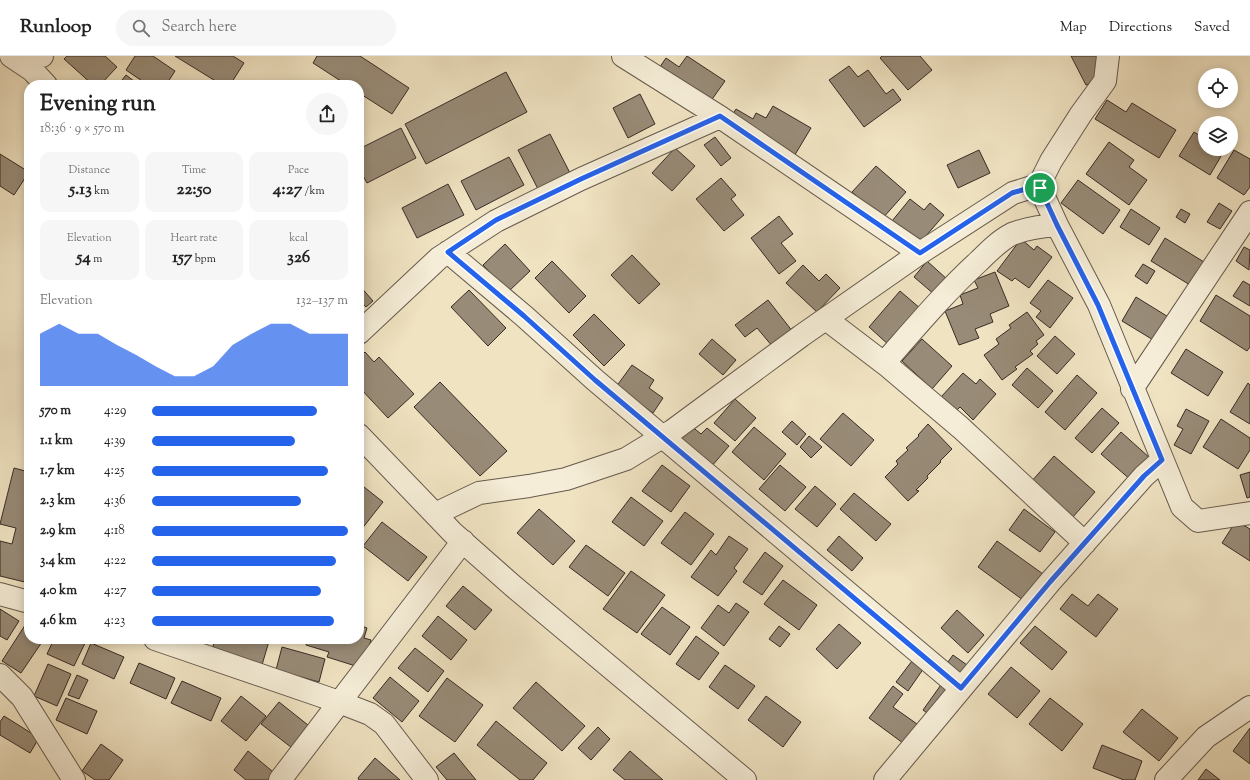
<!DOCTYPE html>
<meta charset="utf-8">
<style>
body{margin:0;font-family:"Sorts Mill Goudy",serif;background:#f6f6f6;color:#222;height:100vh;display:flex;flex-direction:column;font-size:15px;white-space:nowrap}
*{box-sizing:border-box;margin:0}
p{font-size:13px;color:#767676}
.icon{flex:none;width:22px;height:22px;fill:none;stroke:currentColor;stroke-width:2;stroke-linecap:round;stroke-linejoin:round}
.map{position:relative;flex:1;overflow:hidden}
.details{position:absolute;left:24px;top:24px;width:340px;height:564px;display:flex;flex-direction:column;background:#fff;border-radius:16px;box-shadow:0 2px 10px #0003}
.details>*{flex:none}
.tools{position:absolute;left:1198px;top:12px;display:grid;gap:8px}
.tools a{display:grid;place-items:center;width:40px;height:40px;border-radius:50%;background:#fff;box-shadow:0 2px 10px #0003;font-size:20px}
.pin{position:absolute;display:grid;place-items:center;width:34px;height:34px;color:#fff;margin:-17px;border:2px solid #fff;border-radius:50%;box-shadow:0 1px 4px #0007}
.round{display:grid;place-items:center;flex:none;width:42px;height:42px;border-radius:21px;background:#f6f6f6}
.headline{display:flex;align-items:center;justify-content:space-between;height:68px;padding:0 16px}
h1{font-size:22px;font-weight:800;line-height:30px}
.stats{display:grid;grid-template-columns:repeat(3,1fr);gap:6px;height:68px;padding:4px 16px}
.stats div{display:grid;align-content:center;border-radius:10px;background:#f6f6f6;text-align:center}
.stats b{font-size:17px;font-weight:800}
.stats small{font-size:11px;font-weight:400}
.stats p{font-size:11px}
.chart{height:112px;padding:8px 16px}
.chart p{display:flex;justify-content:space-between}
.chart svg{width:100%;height:72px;margin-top:4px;fill:#2563eb;opacity:.7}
ul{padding:0 16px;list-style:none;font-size:13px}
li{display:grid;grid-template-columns:64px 48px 1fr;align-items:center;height:30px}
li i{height:10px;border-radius:5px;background:#2563eb}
header{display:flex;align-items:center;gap:24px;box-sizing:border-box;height:56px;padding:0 20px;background:#fff;border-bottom:1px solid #e0e0e0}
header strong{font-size:19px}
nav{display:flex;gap:22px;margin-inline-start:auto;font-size:14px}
.search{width:280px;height:36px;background:#f6f6f6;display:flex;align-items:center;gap:10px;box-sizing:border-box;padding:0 14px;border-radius:22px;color:#767676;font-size:15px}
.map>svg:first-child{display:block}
</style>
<header>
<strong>Runloop</strong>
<div class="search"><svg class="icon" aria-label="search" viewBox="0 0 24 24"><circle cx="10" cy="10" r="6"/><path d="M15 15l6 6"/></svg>Search here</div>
<nav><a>Map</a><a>Directions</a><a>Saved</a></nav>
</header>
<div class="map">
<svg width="1250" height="724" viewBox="0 0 1250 724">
<rect width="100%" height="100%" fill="#f0e3c2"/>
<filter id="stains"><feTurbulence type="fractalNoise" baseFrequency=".005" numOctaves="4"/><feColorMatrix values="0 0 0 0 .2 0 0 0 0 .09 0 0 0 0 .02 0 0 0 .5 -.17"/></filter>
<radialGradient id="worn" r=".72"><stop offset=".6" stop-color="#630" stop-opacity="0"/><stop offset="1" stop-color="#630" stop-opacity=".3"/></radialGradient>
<path fill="#988b77" stroke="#382c26" d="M 67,0 L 105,0 L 117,11 L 100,29 L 93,29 L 64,3 Z
M 135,0 L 153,0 L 175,15 L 166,29 L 148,29 L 126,14 Z
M 175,0 L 233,0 L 244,7 L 230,29 L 222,29 Z
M 317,0 L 360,0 L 409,32 L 392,58 L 359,37 L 359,29 L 347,29 L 313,7 Z
M 687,0 L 725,25 L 708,49 L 657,15 L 666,2 L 679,11 Z
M 882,0 L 920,0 L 932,14 L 908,34 L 880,2 Z
M 1071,0 L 1097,0 L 1101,7 L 1095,10 L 1101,22 L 1086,29 Z
M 849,10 L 858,21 L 868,14 L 886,38 L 893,33 L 901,44 L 864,71 L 829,24 Z
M 506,16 L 527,56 L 426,108 L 405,68 Z
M 126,19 L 139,29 L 118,29 Z
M 640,38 L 655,68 L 628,82 L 613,52 Z
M 1107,44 L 1126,56 L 1132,47 L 1176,74 L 1159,102 L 1095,63 Z
M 773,50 L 811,72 L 793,102 L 729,64 L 736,53 L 753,63 L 756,57 L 766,62 Z
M 401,72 L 416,102 L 367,127 L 359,112 L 359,93 Z
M 1194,76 L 1205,83 L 1205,93 L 1221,93 L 1224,95 L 1210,119 L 1179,100 Z
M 550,78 L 571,119 L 539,135 L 518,94 Z
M 715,81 L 731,102 L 721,110 L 704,89 Z
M 1109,86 L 1134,104 L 1129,111 L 1147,124 L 1129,149 L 1086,118 Z
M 675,92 L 695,110 L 672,135 L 652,117 Z
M 979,94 L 990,117 L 958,132 L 947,109 Z
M 1234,94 L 1250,103 L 1250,131 L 1244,139 L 1217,122 Z
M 0,98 L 29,116 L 14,139 L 0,130 Z
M 509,101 L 524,129 L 476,154 L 461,125 Z
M 876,110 L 906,136 L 882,163 L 852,136 Z
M 721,122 L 736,139 L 731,143 L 744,159 L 724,175 L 696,143 Z
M 1078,124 L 1120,154 L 1103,178 L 1061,147 Z
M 448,128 L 464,159 L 417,182 L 402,152 Z
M 910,143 L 924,154 L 930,147 L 944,159 L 919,188 L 892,165 Z
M 1219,147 L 1232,155 L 1220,173 L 1207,166 Z
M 1131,153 L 1160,172 L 1149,189 L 1120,171 Z
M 1181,153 L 1190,158 L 1185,167 L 1176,161 Z
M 779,160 L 793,178 L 781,187 L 796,205 L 779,218 L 751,182 Z
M 1165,182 L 1204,206 L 1190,229 L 1151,205 Z
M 1021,183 L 1034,194 L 1037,190 L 1052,201 L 1029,232 L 1015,222 L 1012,225 L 997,215 Z
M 505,188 L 530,215 L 508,236 L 483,209 Z
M 1244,191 L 1250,194 L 1249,214 L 1236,205 Z
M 632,199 L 660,228 L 639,248 L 611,219 Z
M 552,205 L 586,240 L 569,257 L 535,222 Z
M 927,205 L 948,224 L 935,239 L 914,221 Z
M 1143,208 L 1155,215 L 1147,228 L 1135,220 Z
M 803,209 L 819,225 L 826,218 L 840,232 L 817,256 L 786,227 Z
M 995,216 L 1009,250 L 990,258 L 993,266 L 975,273 L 979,282 L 959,289 L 945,255 L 963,248 L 960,239 L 978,232 L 974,224 Z
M 1048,224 L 1073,242 L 1050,272 L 1036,261 L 1041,255 L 1030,247 Z
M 1243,225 L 1250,229 L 1250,250 L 1233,240 Z
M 359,229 L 373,245 L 366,251 L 359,244 Z
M 469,234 L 506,272 L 488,290 L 451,251 Z
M 900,235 L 921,253 L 890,290 L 869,271 Z
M 1216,239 L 1250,260 L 1250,291 L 1247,295 L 1200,265 Z
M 1136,241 L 1170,262 L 1155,285 L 1122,265 Z
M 768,244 L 793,276 L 773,291 L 757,272 L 745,281 L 735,269 Z
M 1027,256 L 1044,279 L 1036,285 L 1038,288 L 1030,295 L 1033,298 L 1015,311 L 1017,313 L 1002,324 L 984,299 L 999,288 L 996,283 L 1011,272 L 1009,269 Z
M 594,258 L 625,289 L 604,310 L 573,279 Z
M 1055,280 L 1075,298 L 1057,318 L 1037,300 Z
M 712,283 L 736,304 L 723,319 L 699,298 Z
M 922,283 L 952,310 L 932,333 L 902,305 Z
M 1186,293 L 1223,316 L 1208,340 L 1171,317 Z
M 365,296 L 374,306 L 379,301 L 414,338 L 388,362 L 359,331 L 359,302 Z
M 632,309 L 654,324 L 649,332 L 663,342 L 653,357 L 616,331 Z
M 1027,312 L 1053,335 L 1038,352 L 1012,329 Z
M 963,317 L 976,328 L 980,323 L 996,338 L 973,364 L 960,351 L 956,355 L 941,341 Z
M 1077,319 L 1097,337 L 1065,374 L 1045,356 Z
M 440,326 L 507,395 L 480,420 L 414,351 Z
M 1248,327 L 1250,329 L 1250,368 L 1230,356 Z
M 735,343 L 756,362 L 735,385 L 714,367 Z
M 1102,352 L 1119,367 L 1092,397 L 1075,382 Z
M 1186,353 L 1209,365 L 1191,398 L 1174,389 L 1183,373 L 1177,370 Z
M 843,357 L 874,384 L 851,410 L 820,383 Z
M 1221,363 L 1250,382 L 1250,394 L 1238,413 L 1203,391 Z
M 792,365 L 806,378 L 797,389 L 782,376 Z
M 928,368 L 952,393 L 940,405 L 941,406 L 927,420 L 928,422 L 916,434 L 919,435 L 908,445 L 885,421 L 898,408 L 896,405 L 908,394 L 906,392 L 919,380 L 918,379 Z
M 690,369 L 701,378 L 707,372 L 729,390 L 711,411 L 679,382 Z
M 754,371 L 786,398 L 764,424 L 732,396 Z
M 1121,376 L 1151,403 L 1132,425 L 1101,398 Z
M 809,380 L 822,391 L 811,402 L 800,391 Z
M 1054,400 L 1095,436 L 1072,462 L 1031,426 Z
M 662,409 L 690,430 L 671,456 L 642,435 Z
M 780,409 L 806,431 L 785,455 L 759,433 Z
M 14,412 L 29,416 L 29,527 L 0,520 L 0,485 L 12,488 L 16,472 L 0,468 Z
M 1250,416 L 1250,441 L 1247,442 L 1240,419 Z
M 359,427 L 383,446 L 361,474 L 359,472 Z
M 815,430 L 836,448 L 817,471 L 795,453 Z
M 854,437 L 891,468 L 876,485 L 840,453 Z
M 631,441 L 663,465 L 644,490 L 612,466 Z
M 539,453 L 575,485 L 553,509 L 517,477 Z
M 1024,453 L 1055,476 L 1040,496 L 1009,474 Z
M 685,456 L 714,478 L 691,509 L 661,487 Z
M 1236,465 L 1250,473 L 1250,505 L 1222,487 Z
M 382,466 L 427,501 L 408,525 L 363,490 Z
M 729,480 L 748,493 L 734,512 L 737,515 L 718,540 L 691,521 L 711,494 L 716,499 Z
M 839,480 L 863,502 L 852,515 L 827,494 Z
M 997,485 L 1043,518 L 1023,544 L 978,511 Z
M 586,489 L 625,517 L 608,540 L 569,511 Z
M 765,496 L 783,510 L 762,539 L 743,526 Z
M 631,515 L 665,539 L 637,577 L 603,553 Z
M 783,524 L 817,549 L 799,574 L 764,548 Z
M 463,530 L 492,554 L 475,574 L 446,550 Z
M 1072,538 L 1088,550 L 1098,538 L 1118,553 L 1096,581 L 1060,553 Z
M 736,547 L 749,556 L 724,590 L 701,572 L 718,549 L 729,557 Z
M 662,551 L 690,571 L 670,599 L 641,578 Z
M 0,553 L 19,565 L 7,584 L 0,580 Z
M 957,554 L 984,579 L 968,597 L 941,572 Z
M 438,560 L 467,584 L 451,604 L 422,580 Z
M 29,563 L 29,583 L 44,583 L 21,617 L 2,605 Z
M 839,568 L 861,587 L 837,613 L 816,593 Z
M 359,569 L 367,572 L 364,582 L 371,584 L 362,612 L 327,601 L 329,596 L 306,589 L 308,583 L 359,583 Z
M 779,570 L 790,578 L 780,591 L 769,583 Z
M 1035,570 L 1067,596 L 1052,614 L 1020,587 Z
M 696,580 L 719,597 L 699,624 L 676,608 Z
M 54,583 L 87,583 L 74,610 L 47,598 Z
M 185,583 L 206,583 L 204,589 Z
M 215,583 L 263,583 L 269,585 L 262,609 L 212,594 Z
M 91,587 L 124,601 L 114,623 L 82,608 Z
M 282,591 L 325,603 L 319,626 L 276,614 Z
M 415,592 L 444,615 L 428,636 L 398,612 Z
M 953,599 L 967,609 L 959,620 L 945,610 Z
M 915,601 L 926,609 L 908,635 L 896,626 Z
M 139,607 L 175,622 L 166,643 L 130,627 Z
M 48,608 L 71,618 L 57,650 L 34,640 Z
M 725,609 L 755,630 L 738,653 L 709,631 Z
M 1011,611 L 1040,635 L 1017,662 L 988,638 Z
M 77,619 L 88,624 L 79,643 L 68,639 Z
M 390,621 L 419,645 L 402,666 L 373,642 Z
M 447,622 L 483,649 L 455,686 L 419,660 Z
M 182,625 L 221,642 L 211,665 L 171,647 Z
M 536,626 L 585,670 L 562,695 L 513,652 Z
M 943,626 L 953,633 L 932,661 L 923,654 Z
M 893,630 L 903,638 L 893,651 L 917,668 L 903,687 L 869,662 Z
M 241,640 L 266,660 L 246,685 L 221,665 Z
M 766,640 L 801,666 L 783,691 L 748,664 Z
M 66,642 L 97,655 L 87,678 L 56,664 Z
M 1050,642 L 1083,668 L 1062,695 L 1029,668 Z
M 279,646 L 313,673 L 296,695 L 261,668 Z
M 1142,653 L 1178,682 L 1159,705 L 1123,676 Z
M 4,660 L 39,682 L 30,697 L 0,679 L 0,666 Z
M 496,665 L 547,707 L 533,724 L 520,724 L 477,689 Z
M 598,671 L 610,683 L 591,704 L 578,692 Z
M 1250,672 L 1250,708 L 1233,695 Z
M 101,688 L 123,704 L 109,724 L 95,724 L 82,715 Z
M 1102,689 L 1142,705 L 1135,724 L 1124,724 L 1093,712 Z
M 248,695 L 278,720 L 275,724 L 246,724 L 234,714 Z
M 630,695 L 663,724 L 625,724 L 613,714 Z
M 454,697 L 476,724 L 447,724 L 436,711 Z
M 375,702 L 400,724 L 359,724 L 358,722 Z
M 1206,713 L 1220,724 L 1198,724 Z"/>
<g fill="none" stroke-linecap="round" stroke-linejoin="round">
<defs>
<path id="minor" d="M 11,0 L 32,14 L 46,29
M 41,0 L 42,0
M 623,0 L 720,61 L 920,197
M 1108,0 L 1105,25 L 1081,58 L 1051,105 L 1042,123 L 1040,132 L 1057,169 L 1099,249 L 1182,451 L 1198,465 L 1250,457
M 448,196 L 524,260 L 595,324 L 961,632
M 826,263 L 889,311 L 961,372 L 1085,487
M 359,277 L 439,202 L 496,165 L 581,123 L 720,61
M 884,307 C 915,272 945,236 979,205 C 989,195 1000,184 1012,178 C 1027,172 1042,170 1057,169
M 1132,333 L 1250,156
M 359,379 L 453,477 L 513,530 L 745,724
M 435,458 L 479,437 L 529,430 L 566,423 L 626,403 L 672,375 L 801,280 L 920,197 L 1013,137 L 1032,131 L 1040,132
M 0,538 L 29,546
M 155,583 L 339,646 L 370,658 L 384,668 L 427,724
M 0,619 L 22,641 L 74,724
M 280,724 L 463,485
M 885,724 L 1050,526 L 1144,420 L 1162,404
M 1166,724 L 1206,681 L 1250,651"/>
</defs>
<use href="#minor" stroke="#665a4d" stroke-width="24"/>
<use href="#minor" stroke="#f5edd7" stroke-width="22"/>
</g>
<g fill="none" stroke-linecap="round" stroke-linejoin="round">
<defs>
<path id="route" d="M 720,60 L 920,197 L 1012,137 L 1032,131 L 1040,132 L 1057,169 L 1098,249 L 1162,404 L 1144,420 L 1050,526 L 961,632 L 595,324 L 524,260 L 448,196 L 496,164 L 581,123 Z"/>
</defs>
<use href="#route" stroke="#fff" stroke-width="8"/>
<use href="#route" stroke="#2563eb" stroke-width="5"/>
</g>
<rect width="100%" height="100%" filter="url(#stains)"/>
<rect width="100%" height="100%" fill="url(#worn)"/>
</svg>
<div class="tools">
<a><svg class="icon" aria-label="locate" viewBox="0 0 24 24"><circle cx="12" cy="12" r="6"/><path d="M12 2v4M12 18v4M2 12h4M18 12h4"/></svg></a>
<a><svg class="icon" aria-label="layers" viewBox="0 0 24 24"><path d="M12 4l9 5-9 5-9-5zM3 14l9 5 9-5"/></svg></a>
</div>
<div class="pin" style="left:1040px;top:132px;background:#1e9e55"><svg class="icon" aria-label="arrive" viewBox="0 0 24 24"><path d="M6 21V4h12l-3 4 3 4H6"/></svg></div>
<section class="details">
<div class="headline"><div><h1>Evening run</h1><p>18:36 · 9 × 570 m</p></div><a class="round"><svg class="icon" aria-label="share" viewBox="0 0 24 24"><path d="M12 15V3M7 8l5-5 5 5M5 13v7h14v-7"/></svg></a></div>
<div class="stats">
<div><p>Distance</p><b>5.13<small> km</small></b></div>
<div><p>Time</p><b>22:50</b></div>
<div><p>Pace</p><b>4:27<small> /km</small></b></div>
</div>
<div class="stats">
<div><p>Elevation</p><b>54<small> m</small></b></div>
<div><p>Heart rate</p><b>157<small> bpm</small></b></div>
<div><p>kcal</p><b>326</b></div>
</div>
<div class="chart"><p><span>Elevation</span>132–137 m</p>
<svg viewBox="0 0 160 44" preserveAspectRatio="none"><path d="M0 44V12L10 6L20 12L30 12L40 19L50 25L60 32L70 38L80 38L90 32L100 19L110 12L120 6L130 6L140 12L150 12L160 12V44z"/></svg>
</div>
<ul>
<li><b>570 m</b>4:29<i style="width:84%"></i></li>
<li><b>1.1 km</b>4:39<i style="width:73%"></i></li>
<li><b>1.7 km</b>4:25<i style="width:90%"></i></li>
<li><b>2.3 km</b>4:36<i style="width:76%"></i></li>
<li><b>2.9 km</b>4:18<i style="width:100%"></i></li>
<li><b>3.4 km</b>4:22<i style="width:94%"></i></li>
<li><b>4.0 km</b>4:27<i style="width:86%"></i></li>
<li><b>4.6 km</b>4:23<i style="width:93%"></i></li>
</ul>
</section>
</div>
